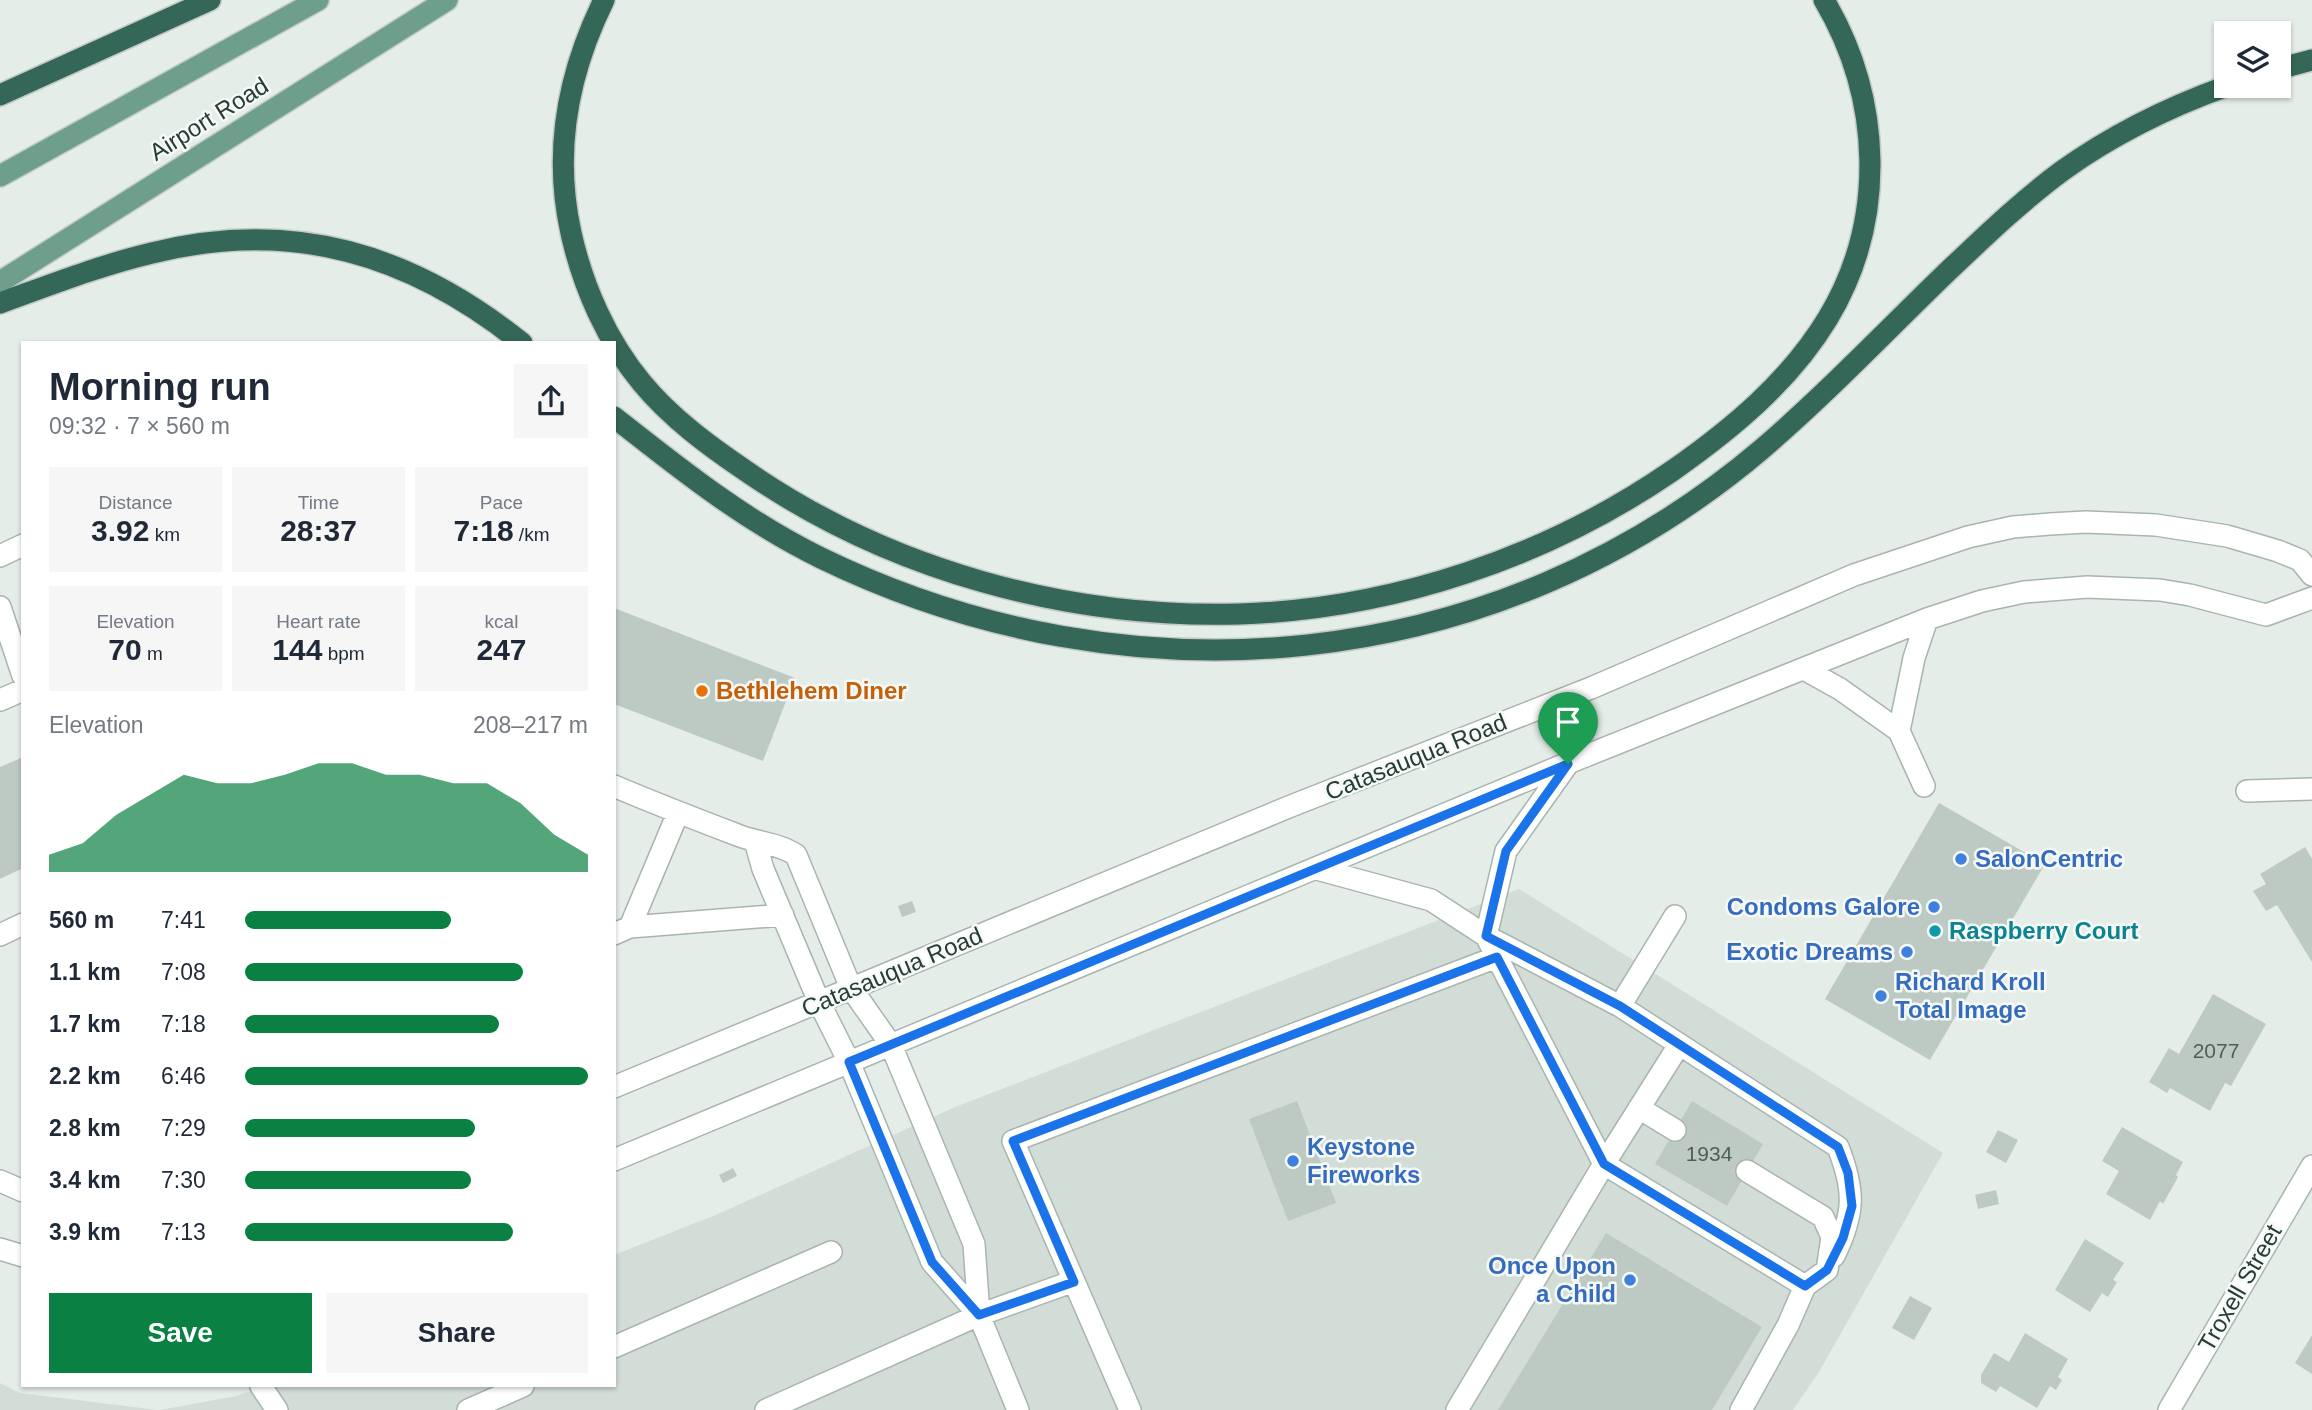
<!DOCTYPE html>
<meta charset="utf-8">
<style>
body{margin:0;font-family:Arial,sans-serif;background:#f6f6f7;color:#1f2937;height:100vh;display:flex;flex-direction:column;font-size:26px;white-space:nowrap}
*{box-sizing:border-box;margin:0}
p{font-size:23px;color:#747a83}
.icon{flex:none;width:38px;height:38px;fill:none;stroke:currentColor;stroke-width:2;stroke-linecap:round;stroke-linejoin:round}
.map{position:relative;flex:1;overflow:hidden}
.side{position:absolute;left:21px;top:341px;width:595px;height:1046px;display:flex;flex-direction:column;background:#fff;border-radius:0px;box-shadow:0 2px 5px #0004}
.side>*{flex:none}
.tools{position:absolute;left:2214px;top:21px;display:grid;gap:14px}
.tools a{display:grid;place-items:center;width:77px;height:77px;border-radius:0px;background:#fff;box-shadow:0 2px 5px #0004;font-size:35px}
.pin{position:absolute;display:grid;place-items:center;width:60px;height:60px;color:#fff;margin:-72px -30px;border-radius:50% 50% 50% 0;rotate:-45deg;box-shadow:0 0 7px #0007}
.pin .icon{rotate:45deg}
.round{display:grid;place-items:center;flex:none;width:74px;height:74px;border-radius:0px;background:#f6f6f7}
.headline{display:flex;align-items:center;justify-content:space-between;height:119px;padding:0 28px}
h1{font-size:38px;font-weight:700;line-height:52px}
.stats{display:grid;grid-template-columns:repeat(3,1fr);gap:10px;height:119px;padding:7px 28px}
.stats div{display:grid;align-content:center;border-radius:0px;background:#f6f6f7;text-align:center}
.stats b{font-size:30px;font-weight:700}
.stats small{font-size:19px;font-weight:400}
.stats p{font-size:19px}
.chart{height:196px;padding:14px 28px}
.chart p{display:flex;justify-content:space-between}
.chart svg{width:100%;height:126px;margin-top:7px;fill:#0b8043;opacity:.7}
.primary-button{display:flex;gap:14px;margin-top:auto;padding:14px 28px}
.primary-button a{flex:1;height:80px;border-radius:0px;background:#0b8043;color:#fff;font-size:28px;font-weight:700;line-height:80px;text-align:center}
.primary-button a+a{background:#f6f6f7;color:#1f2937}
ul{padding:0 28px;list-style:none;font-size:23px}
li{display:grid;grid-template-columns:112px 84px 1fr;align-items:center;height:52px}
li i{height:18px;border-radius:9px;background:#0b8043}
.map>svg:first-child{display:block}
</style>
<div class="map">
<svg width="2312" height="1410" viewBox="0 0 2312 1410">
<rect width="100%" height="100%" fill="#e5ede8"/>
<path fill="#d3ddd7" d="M 1519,889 L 1943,1153 L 1819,1372 L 1793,1410 L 160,1410 L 236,1396 L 266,1386 L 614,1386 L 614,1255 L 718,1214 L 955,1107 Z
M 0,1383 L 20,1393 L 158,1410 L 0,1410 Z"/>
<path fill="#bdcac4" d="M 614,608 L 795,678 L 763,761 L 614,704 Z
M 23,757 L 23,868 L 0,879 L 0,767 Z
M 1939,803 L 2045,864 L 1930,1060 L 1825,999 Z
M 2305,847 L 2312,859 L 2312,962 L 2277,905 L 2266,911 L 2253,891 L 2266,884 L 2260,874 Z
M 912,901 L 916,912 L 902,917 L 898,906 Z
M 2213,994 L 2266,1024 L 2231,1086 L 2225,1083 L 2210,1111 L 2170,1088 L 2167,1093 L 2149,1082 L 2169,1048 L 2179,1054 Z
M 1297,1101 L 1336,1203 L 1288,1221 L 1249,1119 Z
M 1692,1101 L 1763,1144 L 1727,1206 L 1655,1164 Z
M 2122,1127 L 2183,1162 L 2176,1175 L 2178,1177 L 2163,1204 L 2160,1201 L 2150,1220 L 2106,1194 L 2119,1171 L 2102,1161 Z
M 1998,1130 L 2018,1140 L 2006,1163 L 1986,1152 Z
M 733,1168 L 737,1176 L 723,1183 L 719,1175 Z
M 1996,1190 L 1999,1204 L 1978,1209 L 1975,1195 Z
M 1606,1233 L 1762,1327 L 1712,1410 L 1498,1410 Z
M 2085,1239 L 2124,1263 L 2113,1280 L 2117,1282 L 2108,1297 L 2102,1293 L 2090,1312 L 2055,1290 Z
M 1910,1296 L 1932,1308 L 1914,1340 L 1892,1328 Z
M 2025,1333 L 2068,1359 L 2058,1377 L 2062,1380 L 2056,1390 L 2050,1386 L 2037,1408 L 2000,1386 L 1996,1392 L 1981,1383 L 1981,1375 L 1994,1353 L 2009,1362 Z
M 2312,1335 L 2312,1374 L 2295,1363 Z"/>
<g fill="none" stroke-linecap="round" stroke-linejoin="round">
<path stroke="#bfcac4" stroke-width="21" stroke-dasharray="21 10" stroke-linecap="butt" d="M 1675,1130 L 1747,1171"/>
<defs>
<path id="minor" d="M 0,556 L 23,545
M 0,607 L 23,676
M 1804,669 L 1840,689 L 1899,731 L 1924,786
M 0,700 L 23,690
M 1899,731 L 1914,658 L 1927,619
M 614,786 C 656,804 698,820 740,836 C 759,843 780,844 796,855 L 851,988 L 891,1045 L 974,1244 L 979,1315
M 2247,791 L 2312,789
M 755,841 L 763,869 L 819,1002 L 849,1062 L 932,1262 L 979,1315 L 1018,1410
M 1317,869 L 1431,900 L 1486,936 L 1620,1006
M 1675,916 L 1620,1006 L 1838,1147 C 1855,1191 1855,1213 1834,1256
M 630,927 L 678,813
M 614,934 L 630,927 L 783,915
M 0,935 L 23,924
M 1679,1045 L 1604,1164 L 1805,1286 L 1827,1270 L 1832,1237 L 1823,1217 L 1747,1171
M 614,1087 L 1291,806 L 1591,688 L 1854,575 L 1968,537 L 2013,527 L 2050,524 L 2086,522 L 2156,525 L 2227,536 L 2278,551 L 2300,560 L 2312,575
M 1639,1108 L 1675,1130
M 614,1160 L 1568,763 L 1927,619 L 1982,601 L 2024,592 L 2087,587 L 2160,590 L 2190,595 L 2266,615 L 2312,598
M 0,1181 L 23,1191
M 0,1249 L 23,1256
M 614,1347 L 831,1252
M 261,1386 L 277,1410
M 468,1410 L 523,1386
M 766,1410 L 979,1315 L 1074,1281
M 1130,1410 L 1013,1141 L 1497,957
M 1457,1410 L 1604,1164 L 1486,936 L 1506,851 L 1567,765
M 1741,1410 L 1788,1325 L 1805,1286
M 2169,1410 L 2312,1166"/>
<path id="major" d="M 0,176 L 318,0
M 0,282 L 447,0"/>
<path id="highway" d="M 604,0 C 568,73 553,152 571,233 C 583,287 607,341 642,383 C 671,418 709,446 746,471 C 889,570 1067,619 1240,614 C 1393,609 1547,557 1672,471 C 1732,429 1790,381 1828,318 C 1887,220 1882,98 1824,0
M 2278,69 L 2312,60
M 0,95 L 210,0
M 0,303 C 50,285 101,265 152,253 C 293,218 411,254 522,343
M 614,417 C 680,469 745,521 821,558 C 1132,709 1496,675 1762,449 C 1826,394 1884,333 1944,275 C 1982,239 2020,202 2062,171 C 2112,135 2169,107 2227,86"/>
</defs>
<use href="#minor" stroke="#a8b5ae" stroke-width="24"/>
<use href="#major" stroke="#c2c9c6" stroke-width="24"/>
<use href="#highway" stroke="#c2c9c6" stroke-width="24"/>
<use href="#minor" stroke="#fff" stroke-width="21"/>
<use href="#major" stroke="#6e9e8c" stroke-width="21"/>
<use href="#highway" stroke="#346757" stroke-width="21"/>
</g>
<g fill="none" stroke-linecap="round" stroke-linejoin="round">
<defs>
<path id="route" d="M 1568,764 L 1506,851 L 1486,936 L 1620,1006 L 1838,1147 L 1848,1173 L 1852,1206 L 1843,1238 L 1827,1270 L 1805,1286 L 1604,1164 L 1497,957 L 1013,1141 L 1074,1282 L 979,1315 L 932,1262 L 849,1062 Z"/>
</defs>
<use href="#route" stroke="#fff" stroke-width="14"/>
<use href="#route" stroke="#1a73e8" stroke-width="9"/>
</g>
<circle fill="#e8710a" stroke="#f5f9f7" stroke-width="2.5" cx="702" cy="691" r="7"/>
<g fill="#3f7fe0" stroke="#f5f9f7" stroke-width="2.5">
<circle cx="1961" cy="859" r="7"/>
<circle cx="1934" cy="907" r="7"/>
<circle cx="1907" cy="952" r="7"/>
<circle cx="1881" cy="996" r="7"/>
<circle cx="1293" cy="1161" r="7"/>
<circle cx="1630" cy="1280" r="7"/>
</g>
<circle fill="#0f9aa8" stroke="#f5f9f7" stroke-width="2.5" cx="1935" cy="931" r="7"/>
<g text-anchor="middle" stroke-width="5" stroke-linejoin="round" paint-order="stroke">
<g font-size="21" fill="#4c6058">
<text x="2216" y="1058">2077</text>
<text x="1709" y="1161">1934</text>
</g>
<g font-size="24" fill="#263d34" stroke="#f5f9f7">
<text transform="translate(209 119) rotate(-32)" y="8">Airport Road</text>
<text transform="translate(1416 757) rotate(-22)" y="8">Catasauqua Road</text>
<text transform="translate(892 972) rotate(-23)" y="8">Catasauqua Road</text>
<text transform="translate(2240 1288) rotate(-60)" y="8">Troxell Street</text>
</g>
<g font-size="24" font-weight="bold" fill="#c56008" stroke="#f5f9f7" text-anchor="start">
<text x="716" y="699">Bethlehem Diner</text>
</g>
<g font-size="24" font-weight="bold" fill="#366cbe" stroke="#f5f9f7" text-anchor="start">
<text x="1975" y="867">SalonCentric</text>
<text x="1920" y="915" text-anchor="end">Condoms Galore</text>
<text x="1893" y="960" text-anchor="end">Exotic Dreams</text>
<text x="1895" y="990">Richard Kroll<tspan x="1895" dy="28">Total Image</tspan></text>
<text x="1307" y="1155">Keystone<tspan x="1307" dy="28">Fireworks</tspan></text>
<text x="1616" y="1274" text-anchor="end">Once Upon<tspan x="1616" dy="28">a Child</tspan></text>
</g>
<g font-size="24" font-weight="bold" fill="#0d838f" stroke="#f5f9f7" text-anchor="start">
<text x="1949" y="939">Raspberry Court</text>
</g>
</g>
</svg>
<div class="tools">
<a><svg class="icon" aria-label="layers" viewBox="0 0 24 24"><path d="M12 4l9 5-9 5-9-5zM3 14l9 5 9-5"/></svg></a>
</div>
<div class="pin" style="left:1568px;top:764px;background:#1e9e55"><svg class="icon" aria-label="arrive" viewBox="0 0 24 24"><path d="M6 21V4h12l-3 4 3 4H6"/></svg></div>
<section class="side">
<div class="headline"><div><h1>Morning run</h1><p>09:32 · 7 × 560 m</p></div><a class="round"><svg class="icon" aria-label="share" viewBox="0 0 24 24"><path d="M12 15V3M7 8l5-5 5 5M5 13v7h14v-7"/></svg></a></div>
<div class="stats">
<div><p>Distance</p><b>3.92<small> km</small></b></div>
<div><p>Time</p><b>28:37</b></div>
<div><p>Pace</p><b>7:18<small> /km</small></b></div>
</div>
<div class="stats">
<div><p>Elevation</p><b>70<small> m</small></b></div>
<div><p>Heart rate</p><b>144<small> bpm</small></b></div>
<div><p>kcal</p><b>247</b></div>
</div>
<div class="chart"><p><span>Elevation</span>208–217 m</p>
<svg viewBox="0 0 160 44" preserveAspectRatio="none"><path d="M0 44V38L10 34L20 24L30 17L40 10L50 13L60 13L70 10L80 6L90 6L100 10L110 10L120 13L130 13L140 20L150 31L160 38V44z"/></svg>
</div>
<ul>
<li><b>560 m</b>7:41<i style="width:60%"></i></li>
<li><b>1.1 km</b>7:08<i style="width:81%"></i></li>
<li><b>1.7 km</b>7:18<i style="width:74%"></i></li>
<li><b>2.2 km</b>6:46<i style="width:100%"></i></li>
<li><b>2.8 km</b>7:29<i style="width:67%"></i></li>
<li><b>3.4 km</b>7:30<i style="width:66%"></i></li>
<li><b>3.9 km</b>7:13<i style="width:78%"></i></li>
</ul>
<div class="primary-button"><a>Save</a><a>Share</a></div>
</section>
</div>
